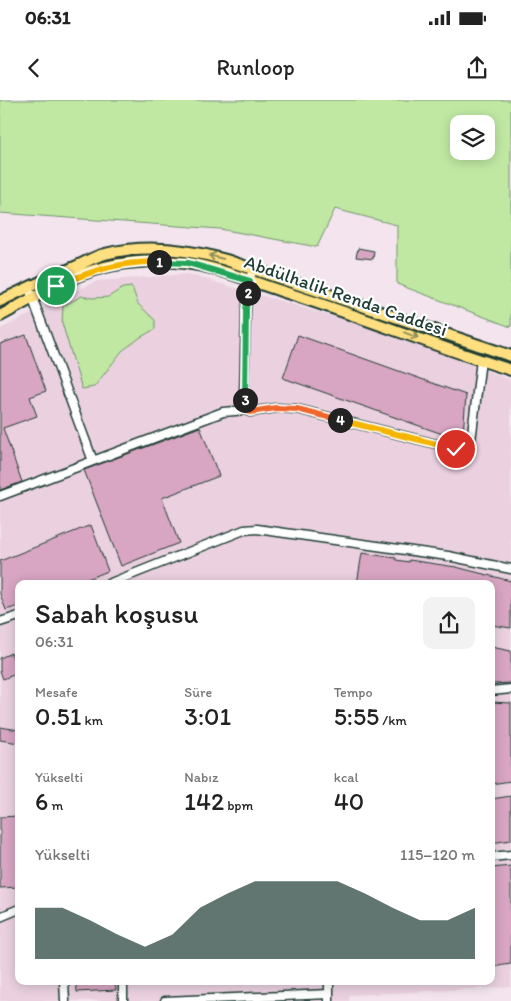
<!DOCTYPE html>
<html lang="tr">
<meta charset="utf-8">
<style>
body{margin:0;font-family:Itim,sans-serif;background:#f2f2f2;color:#222;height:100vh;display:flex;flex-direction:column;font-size:19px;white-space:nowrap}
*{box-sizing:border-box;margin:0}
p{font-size:16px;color:#767676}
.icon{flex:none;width:28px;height:28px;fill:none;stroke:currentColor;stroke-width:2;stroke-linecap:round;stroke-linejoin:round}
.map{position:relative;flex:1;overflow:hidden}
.drawer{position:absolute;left:15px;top:480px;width:480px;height:405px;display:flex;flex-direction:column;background:#fff;border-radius:10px;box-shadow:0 2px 12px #0003}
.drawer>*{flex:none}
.controls{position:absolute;left:450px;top:15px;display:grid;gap:10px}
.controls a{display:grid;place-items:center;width:45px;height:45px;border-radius:10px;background:#fff;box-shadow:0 2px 12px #0003;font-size:25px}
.pin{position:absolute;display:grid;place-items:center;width:42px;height:42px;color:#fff;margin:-21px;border:2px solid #fff;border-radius:50%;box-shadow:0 1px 5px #0007}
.km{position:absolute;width:25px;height:25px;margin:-12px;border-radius:50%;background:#222;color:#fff;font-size:14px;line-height:25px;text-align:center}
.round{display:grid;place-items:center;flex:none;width:52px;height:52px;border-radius:10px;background:#f2f2f2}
.headline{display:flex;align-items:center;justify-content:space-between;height:85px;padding:0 20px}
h1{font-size:28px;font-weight:600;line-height:38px}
.metrics{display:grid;grid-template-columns:repeat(3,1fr);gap:8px;height:85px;padding:5px 20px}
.metrics div{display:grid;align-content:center}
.metrics b{font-size:25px;font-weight:600}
.metrics small{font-size:14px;font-weight:400}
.metrics p{font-size:14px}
.chart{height:140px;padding:10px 20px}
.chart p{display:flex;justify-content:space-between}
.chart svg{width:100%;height:90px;margin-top:5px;fill:#1f3d34;opacity:.7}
.status{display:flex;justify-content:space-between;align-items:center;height:35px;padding:0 25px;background:#fff;direction:ltr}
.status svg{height:14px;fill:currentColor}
header{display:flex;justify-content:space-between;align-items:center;height:65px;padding:0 20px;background:#fff;font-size:22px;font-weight:600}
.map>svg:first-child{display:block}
</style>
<div class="status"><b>06:31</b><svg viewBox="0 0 49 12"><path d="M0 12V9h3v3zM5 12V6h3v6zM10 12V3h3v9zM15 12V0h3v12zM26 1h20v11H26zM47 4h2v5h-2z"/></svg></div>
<header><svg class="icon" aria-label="back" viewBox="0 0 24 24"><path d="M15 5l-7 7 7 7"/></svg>Runloop<svg class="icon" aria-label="share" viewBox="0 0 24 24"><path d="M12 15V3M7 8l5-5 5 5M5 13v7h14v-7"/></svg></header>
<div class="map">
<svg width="511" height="901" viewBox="0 0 511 901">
<rect width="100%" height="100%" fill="#f3e4ed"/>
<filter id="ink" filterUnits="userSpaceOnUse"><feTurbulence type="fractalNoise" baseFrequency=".02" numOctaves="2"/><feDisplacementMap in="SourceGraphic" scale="10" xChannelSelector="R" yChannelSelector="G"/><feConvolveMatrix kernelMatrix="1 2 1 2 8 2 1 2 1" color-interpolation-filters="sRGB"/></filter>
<g filter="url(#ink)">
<path fill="#ebd1e0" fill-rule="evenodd" d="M 188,174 L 379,230 L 511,280 L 511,887 L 350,895 L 349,901 L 0,901 L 0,229 L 97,181 ZM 19,484 L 491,484 L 491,881 L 19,881 Z"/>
<path fill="#c0e8a3" stroke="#70926c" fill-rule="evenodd" d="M 0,0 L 511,0 L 511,227 L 397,184 L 397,125 L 335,109 L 317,147 L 220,129 L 0,113 ZM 459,24 L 486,24 L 486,51 L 459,51 Z
M 132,187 L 138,204 L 155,220 L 155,229 L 141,237 L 122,251 L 94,287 L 82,289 L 62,223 L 63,206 L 82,196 L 92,198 L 108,197 L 123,188 Z"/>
<path fill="#d8a5c2" stroke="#1f3d34" d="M 358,148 L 374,151 L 373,159 L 356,157 Z
M 26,235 L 46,291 L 30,297 L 37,316 L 3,328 L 22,382 L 0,390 L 0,244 Z
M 298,235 L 466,295 L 463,335 L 459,337 L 451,337 L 283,278 Z
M 200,327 L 219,376 L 162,398 L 179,443 L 121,466 L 84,370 Z
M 91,425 L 108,471 L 75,484 L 19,484 L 19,506 L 6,510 L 0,494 L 0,461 Z
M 362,453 L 396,458 L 396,460 L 409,462 L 409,460 L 456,467 L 511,481 L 511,528 L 491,525 L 491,484 L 357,484 Z
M 491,547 L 511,551 L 511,583 L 491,584 Z
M 11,553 L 19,573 L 3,579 L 0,571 L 0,558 Z
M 491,602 L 511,603 L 511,681 L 491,684 Z
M 0,627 L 19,630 L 19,643 L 0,640 Z
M 511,696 L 511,740 L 491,743 L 491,699 Z
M 19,716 L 19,787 L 0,788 L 0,717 Z
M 511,766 L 511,864 L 491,867 L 491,768 Z
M 76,881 L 115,881 L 116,890 L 77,892 Z"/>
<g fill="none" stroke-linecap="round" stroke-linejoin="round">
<defs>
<path id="minor" d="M 251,175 L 246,209 L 244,295 L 246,310 L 250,312 L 276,308 L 297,309 L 456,349 C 463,349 467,348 471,341 L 481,260
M 31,194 L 93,361
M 0,396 L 223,312 L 246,310
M 108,484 L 244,430 L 257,429 L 448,456 L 511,469
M 0,522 L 19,516
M 491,591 L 511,589
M 491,757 L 511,755
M 0,817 L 19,809
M 64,881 L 65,901
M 123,881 L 123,901
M 165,901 L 329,894
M 329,901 L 329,881"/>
<path id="major" d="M 0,201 C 25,189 51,177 77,166 C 86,162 95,156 105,154 C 145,144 187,149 226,160 L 511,256
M 0,216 C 36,197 74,172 114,165 C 137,161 163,160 186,163 C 218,167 250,181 281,191 C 358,215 434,246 511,270"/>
</defs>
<use href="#minor" stroke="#1f3d34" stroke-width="11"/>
<use href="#major" stroke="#1f3d34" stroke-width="14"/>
<use href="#minor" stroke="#fff" stroke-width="8"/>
<use href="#major" stroke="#ffdf80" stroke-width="10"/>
</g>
<defs><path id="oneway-shaft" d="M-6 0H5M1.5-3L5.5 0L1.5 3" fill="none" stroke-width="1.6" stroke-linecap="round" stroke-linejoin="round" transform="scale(1.25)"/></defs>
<g stroke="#8f8e5a">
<use href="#oneway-shaft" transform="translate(216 157) rotate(-165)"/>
<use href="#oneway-shaft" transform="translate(411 235) rotate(20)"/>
</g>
</g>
<g fill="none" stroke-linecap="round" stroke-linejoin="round" filter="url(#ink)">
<defs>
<path id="split-1" d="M 56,186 C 91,171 120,161 159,162"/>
<path id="split-2" d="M 159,162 L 188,163 L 250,181 L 248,193"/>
<path id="split-3" d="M 245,300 L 246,209 L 248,193"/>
<path id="split-4" d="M 245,300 L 246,310 L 250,312 L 276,308 L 297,309 L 340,320"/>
<path id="split-5" d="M 340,320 L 456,349"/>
</defs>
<use href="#split-1" stroke="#fff" stroke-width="10"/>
<use href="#split-2" stroke="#fff" stroke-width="10"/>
<use href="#split-3" stroke="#fff" stroke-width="10"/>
<use href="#split-4" stroke="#fff" stroke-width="10"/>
<use href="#split-5" stroke="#fff" stroke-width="10"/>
<use href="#split-1" stroke="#f5b400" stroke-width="6"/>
<use href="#split-2" stroke="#22a559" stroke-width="6"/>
<use href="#split-3" stroke="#22a559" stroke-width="6"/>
<use href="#split-4" stroke="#f0652b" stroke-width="6"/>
<use href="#split-5" stroke="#f5b400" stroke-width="6"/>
</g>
<g text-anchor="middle" stroke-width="4.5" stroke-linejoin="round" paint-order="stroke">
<g font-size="19" fill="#1f3d34" stroke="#fff">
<text transform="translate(346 195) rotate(19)" y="7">Abdülhalik Renda Caddesi</text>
</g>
</g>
</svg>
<div class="controls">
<a><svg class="icon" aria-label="layers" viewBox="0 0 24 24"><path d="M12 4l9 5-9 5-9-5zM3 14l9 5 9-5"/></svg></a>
</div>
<div class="pin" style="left:56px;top:186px;background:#1e9e55"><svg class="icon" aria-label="arrive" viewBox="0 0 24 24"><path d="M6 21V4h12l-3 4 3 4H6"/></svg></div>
<div class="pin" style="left:456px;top:349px;background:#d93025"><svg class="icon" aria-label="check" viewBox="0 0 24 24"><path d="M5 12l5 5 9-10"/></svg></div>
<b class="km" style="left:159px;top:162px">1</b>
<b class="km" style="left:248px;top:193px">2</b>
<b class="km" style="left:245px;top:300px">3</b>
<b class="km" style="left:340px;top:320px">4</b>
<section class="drawer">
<div class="headline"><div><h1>Sabah koşusu</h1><p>06:31</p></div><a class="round"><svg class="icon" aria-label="share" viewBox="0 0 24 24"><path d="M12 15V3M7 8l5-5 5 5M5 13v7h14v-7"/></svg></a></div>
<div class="metrics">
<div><p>Mesafe</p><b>0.51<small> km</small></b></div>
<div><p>Süre</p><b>3:01</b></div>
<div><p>Tempo</p><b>5:55<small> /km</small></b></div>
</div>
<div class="metrics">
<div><p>Yükselti</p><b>6<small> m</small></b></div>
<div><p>Nabız</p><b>142<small> bpm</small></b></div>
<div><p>kcal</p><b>40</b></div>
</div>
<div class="chart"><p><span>Yükselti</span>115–120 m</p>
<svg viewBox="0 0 160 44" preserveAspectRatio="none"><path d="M0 44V19L10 19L20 25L30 32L40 38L50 32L60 19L70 12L80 6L90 6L100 6L110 6L120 12L130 19L140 25L150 25L160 19V44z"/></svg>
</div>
</section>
</div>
